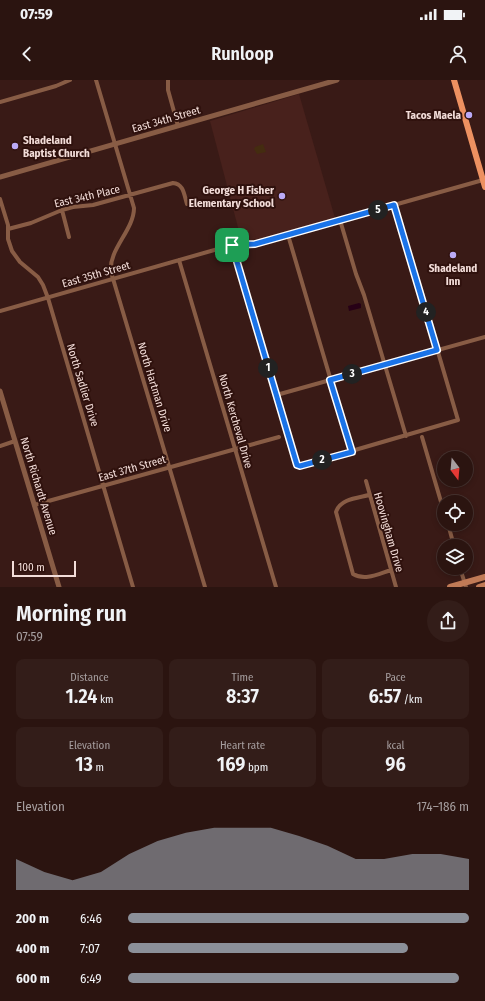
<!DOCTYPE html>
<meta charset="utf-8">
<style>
body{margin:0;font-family:"Fira Sans Condensed",sans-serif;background:#331d19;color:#f1f3f6;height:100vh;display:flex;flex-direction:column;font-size:15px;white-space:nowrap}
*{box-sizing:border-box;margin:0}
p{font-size:13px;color:#a69e9f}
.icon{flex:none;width:22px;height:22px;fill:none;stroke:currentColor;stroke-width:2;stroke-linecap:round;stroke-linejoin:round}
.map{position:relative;height:507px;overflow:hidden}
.drawer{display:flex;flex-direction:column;background:#2b1410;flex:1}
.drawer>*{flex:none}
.needle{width:26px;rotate:164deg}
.buttons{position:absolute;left:437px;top:371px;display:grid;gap:8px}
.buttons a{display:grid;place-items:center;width:36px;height:36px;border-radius:50%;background:#2b1410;box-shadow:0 2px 6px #0003,0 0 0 1px #473330;font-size:20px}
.scale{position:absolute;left:12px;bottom:10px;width:64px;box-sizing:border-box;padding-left:4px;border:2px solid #f3ddd9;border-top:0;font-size:11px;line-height:14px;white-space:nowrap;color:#f3ddd9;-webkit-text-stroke:3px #2f110d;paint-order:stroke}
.pin{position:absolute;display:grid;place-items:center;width:34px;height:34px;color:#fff;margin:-17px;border-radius:8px;box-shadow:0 2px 6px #0006}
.km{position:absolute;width:20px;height:20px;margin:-10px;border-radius:50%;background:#222;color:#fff;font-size:11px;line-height:20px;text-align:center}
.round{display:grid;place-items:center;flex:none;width:42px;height:42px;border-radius:21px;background:#331d19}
.overview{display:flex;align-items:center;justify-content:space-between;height:68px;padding:0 16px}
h1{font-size:22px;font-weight:600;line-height:30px}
.stats{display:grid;grid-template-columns:repeat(3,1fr);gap:6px;height:68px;padding:4px 16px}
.stats div{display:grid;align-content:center;border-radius:8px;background:#331d19;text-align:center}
.stats b{font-size:20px;font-weight:600}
.stats small{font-size:11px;font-weight:400}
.stats p{font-size:11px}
.chart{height:112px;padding:8px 16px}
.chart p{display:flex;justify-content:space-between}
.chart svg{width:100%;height:72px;margin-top:4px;fill:#8c9099;opacity:.7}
ul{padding:0 16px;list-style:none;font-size:13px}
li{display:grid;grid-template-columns:64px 48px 1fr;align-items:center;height:30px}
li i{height:10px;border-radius:5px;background:#8c9099}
.status{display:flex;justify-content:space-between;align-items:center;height:28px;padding:0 20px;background:#2b1410;direction:ltr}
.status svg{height:11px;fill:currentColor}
header{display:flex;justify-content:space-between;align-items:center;height:52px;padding:0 16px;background:#2b1410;font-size:18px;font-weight:600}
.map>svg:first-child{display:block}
</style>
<div class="status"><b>07:59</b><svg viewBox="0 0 49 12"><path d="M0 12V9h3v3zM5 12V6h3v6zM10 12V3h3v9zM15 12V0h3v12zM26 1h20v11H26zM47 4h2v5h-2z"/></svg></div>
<header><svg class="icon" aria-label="back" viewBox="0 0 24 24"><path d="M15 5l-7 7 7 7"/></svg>Runloop<svg class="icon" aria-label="person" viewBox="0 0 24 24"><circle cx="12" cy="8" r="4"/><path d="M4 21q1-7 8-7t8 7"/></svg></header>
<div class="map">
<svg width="485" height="507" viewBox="0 0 485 507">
<rect width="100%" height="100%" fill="#391a16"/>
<path fill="#48211c" d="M 299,14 L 335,138 L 264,158 L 251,160 L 243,161 L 240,155 L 210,41 Z"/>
<path fill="#442c10" d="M 263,64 L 266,72 L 257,74 L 254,69 L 255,67 Z"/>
<path fill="#270116" d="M 359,223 L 361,224 L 361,228 L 349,231 L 348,226 Z"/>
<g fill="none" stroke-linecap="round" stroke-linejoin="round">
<path stroke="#885c45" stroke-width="4" d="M 96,0 L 134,128 C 134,150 108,170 111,192 L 205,507
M 168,0 L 168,10 L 178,46
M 0,22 L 56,6 L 70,0
M 0,119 L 8,145 L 8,159 L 12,171 L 20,182 L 38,197 L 43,205 L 48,218 L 133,507
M 394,125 C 416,197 437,268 458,340 L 300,386 L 297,385 L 277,320 L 277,318 L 280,314 L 485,257
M 62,130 L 69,157
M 340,140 L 356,194 L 364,215 L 406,356
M 8,149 L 31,143 L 62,130 L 73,127 L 93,125 L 173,103 C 184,104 184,115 187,124
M 288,155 L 352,372
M 232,165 L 277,318
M 179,180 L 276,507
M 0,231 L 232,165 L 255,164 L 483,100
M 422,357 L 444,432
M 0,366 L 15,361
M 366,401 L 396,507
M 369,415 C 357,418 340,419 336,432 L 353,494 C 365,501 378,494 391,490
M 34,425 L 279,357
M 448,444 L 454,466
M 460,488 L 466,507"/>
<path stroke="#885c45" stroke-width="5" d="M 0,97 L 337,0
M 0,311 L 59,507"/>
<path stroke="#c17a56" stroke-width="6" d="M 450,507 L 485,497
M 479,507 L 485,505"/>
<path stroke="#ed9161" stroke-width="6" d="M 454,0 L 485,107"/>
</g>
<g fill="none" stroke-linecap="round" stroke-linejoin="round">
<defs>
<path id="route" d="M 394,125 L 437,270 L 330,300 L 352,372 L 300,386 L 297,385 L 232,165 L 255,164 Z"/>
</defs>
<use href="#route" stroke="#fff" stroke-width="8"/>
<use href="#route" stroke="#1a73e8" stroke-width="5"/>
</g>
<g fill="#bbaaf6" stroke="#2f110d" stroke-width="1.5">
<circle cx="469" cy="35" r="4"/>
<circle cx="15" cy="66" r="4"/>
<circle cx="282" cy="116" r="4"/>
<circle cx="453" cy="175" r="4"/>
</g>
<g text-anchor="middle" stroke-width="4" stroke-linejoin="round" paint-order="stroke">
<g font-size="11" font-weight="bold" fill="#f3ddd9" stroke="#2f110d" text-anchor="end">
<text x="461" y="39">Tacos Maela</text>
<text x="23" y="64" text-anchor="start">Shadeland<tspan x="23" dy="13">Baptist Church</tspan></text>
<text x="274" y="114">George H Fisher<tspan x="274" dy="13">Elementary School</tspan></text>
<text x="453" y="192" text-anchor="middle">Shadeland<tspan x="453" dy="13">Inn</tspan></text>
</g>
<g font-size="11" fill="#f3ddd9" stroke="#2f110d">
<text transform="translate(166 39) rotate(-16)" y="4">East 34th Street</text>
<text transform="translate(87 116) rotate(-13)" y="4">East 34th Place</text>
<text transform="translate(96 194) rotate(-16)" y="4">East 35th Street</text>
<text transform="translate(83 305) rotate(73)" y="4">North Sadlier Drive</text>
<text transform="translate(155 307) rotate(73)" y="4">North Hartman Drive</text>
<text transform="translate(236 341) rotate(74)" y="4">North Kercheval Drive</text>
<text transform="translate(132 388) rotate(-16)" y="4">East 37th Street</text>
<text transform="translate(39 406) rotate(73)" y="4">North Richardt Avenue</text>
<text transform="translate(389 452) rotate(74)" y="4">Hoovingham Drive</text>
</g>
</g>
</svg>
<div class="buttons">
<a><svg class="needle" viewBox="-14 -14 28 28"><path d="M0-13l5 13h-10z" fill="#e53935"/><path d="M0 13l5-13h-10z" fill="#a69e9f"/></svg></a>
<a><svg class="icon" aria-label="locate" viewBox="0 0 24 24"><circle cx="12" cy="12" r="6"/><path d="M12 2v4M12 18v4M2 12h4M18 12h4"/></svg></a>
<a><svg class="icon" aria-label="layers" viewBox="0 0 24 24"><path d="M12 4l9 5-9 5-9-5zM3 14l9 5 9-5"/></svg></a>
</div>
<div class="scale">100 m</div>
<div class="pin" style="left:232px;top:165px;background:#1e9e55"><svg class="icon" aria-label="arrive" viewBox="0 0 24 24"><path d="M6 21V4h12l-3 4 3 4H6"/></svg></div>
<b class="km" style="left:268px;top:288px">1</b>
<b class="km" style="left:322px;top:380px">2</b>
<b class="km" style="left:352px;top:294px">3</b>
<b class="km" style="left:426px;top:232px">4</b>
<b class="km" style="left:378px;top:130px">5</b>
</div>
<section class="drawer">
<div class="overview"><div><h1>Morning run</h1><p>07:59</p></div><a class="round"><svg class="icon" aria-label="share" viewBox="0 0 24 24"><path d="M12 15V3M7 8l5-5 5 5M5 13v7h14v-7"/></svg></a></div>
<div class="stats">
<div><p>Distance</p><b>1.24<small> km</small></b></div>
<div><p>Time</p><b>8:37</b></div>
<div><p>Pace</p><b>6:57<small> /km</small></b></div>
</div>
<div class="stats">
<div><p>Elevation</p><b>13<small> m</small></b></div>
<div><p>Heart rate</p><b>169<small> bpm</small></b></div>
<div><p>kcal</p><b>96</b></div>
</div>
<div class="chart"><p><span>Elevation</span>174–186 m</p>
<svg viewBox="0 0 160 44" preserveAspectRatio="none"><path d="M0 44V25L10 33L20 38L30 33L40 22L50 14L60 9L70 6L80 6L90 6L100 11L110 17L120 25L130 25L140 22L150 22L160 25V44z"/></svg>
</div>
<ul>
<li><b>200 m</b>6:46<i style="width:100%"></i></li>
<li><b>400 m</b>7:07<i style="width:82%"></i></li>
<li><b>600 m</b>6:49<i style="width:97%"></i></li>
</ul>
</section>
